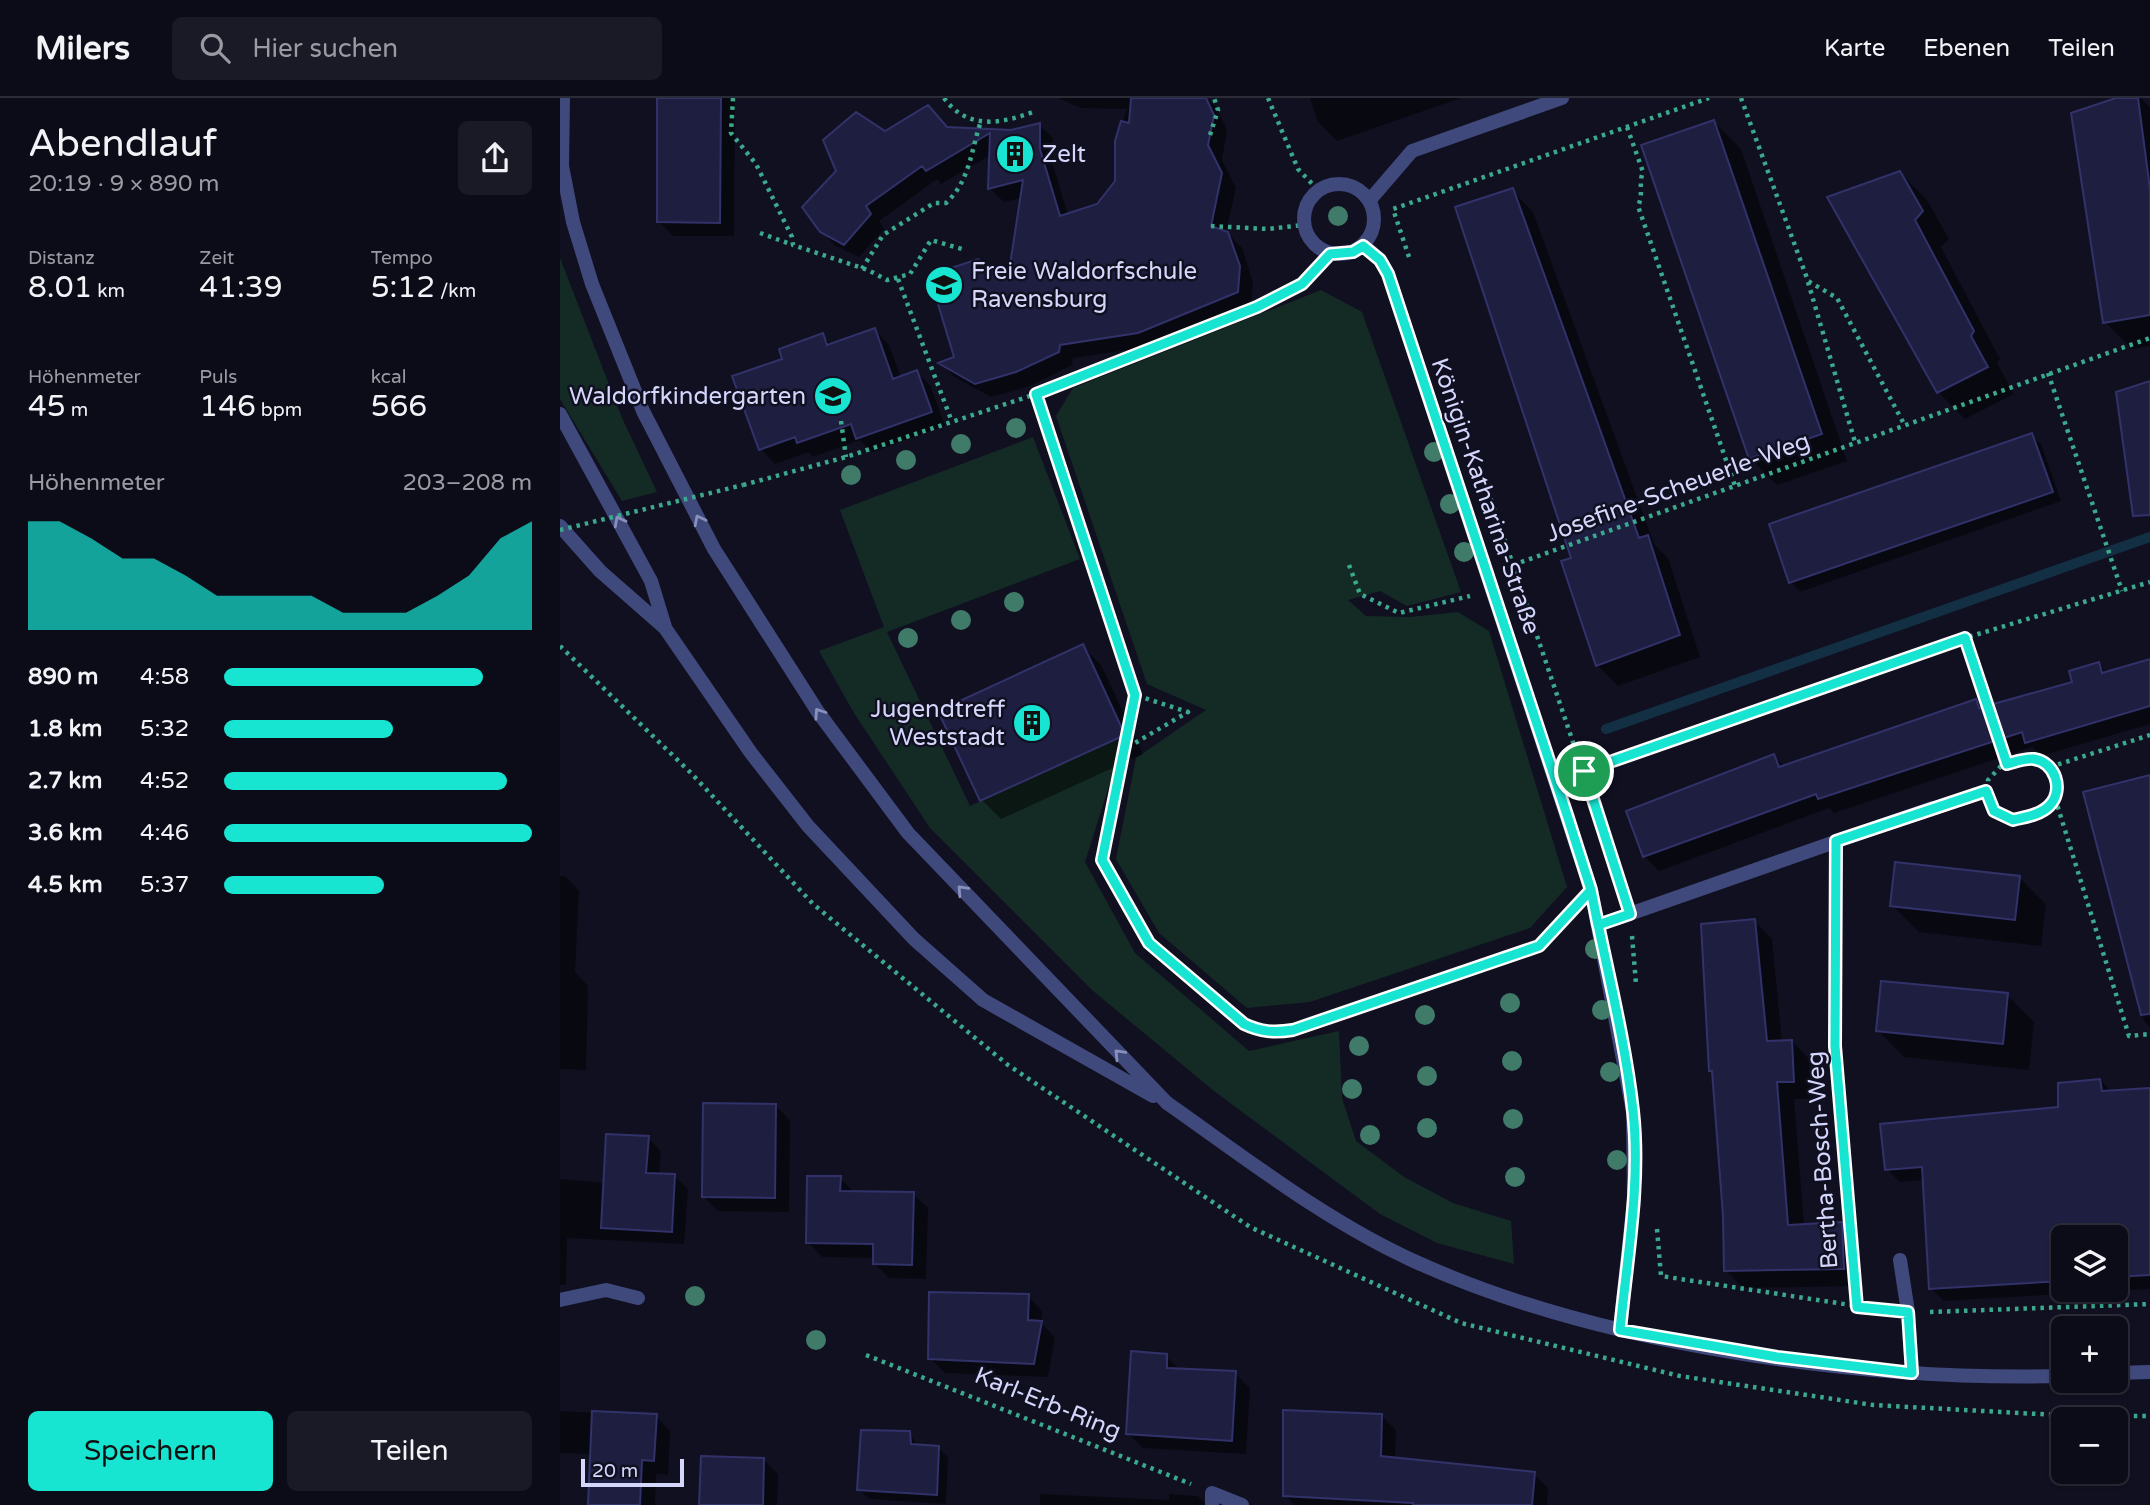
<!DOCTYPE html>
<html lang="de">
<meta charset="utf-8">
<style>
body{margin:0;font-family:"Varela Round",sans-serif;background:#1a1a26;color:#f1f3f6;height:100vh;display:flex;flex-direction:column;font-size:26px;white-space:nowrap}
*{box-sizing:border-box;margin:0}
p{font-size:23px;color:#9a9ba2}
.icon{flex:none;width:38px;height:38px;fill:none;stroke:currentColor;stroke-width:2;stroke-linecap:round;stroke-linejoin:round}
.map{position:relative;flex:1;overflow:hidden}
.side{display:flex;flex-direction:column;background:#0c0c19;width:560px}
.side>*{flex:none}
.fabs{position:absolute;left:1491px;top:1127px;display:grid;gap:14px}
.fabs a{display:grid;place-items:center;width:77px;height:77px;border-radius:10px;background:#0c0c19;box-shadow:0 2px 5px #0004,0 0 0 2px #2c2c38;font-size:35px}
.scale{position:absolute;left:21px;bottom:18px;width:103px;box-sizing:border-box;padding-left:7px;border:4px solid #d4d7fb;border-top:0;font-size:19px;line-height:24px;white-space:nowrap;color:#d4d7fb;-webkit-text-stroke:5px #101021;paint-order:stroke}
.pin{position:absolute;display:grid;place-items:center;width:60px;height:60px;color:#fff;margin:-30px;border:4px solid #fff;border-radius:50%;box-shadow:0 2px 7px #0007}
.round{display:grid;place-items:center;flex:none;width:74px;height:74px;border-radius:10px;background:#1a1a26}
.head{display:flex;align-items:center;justify-content:space-between;height:119px;padding:0 28px}
h1{font-size:38px;font-weight:600;line-height:52px}
.stats{display:grid;grid-template-columns:repeat(3,1fr);gap:10px;height:119px;padding:7px 28px}
.stats div{display:grid;align-content:center}
.stats b{font-size:30px;font-weight:600}
.stats small{font-size:19px;font-weight:400}
.stats p{font-size:19px}
.chart{height:196px;padding:14px 28px}
.chart p{display:flex;justify-content:space-between}
.chart svg{width:100%;height:126px;margin-top:7px;fill:#17e4d1;opacity:.7}
.action{display:flex;gap:14px;margin-top:auto;padding:14px 28px}
.action a{flex:1;height:80px;border-radius:10px;background:#17e4d1;color:#111;font-size:28px;font-weight:600;line-height:80px;text-align:center}
.action a+a{background:#1a1a26;color:#f1f3f6}
ul{padding:0 28px;list-style:none;font-size:23px}
li{display:grid;grid-template-columns:112px 84px 1fr;align-items:center;height:52px}
li i{height:18px;border-radius:9px;background:#17e4d1}
header{display:flex;align-items:center;gap:42px;box-sizing:border-box;height:98px;padding:0 35px;background:#0c0c19;border-bottom:2px solid #2c2c38}
header strong{font-size:33px}
nav{display:flex;gap:38px;margin-inline-start:auto;font-size:24px}
.search{width:490px;height:63px;background:#1a1a26;display:flex;align-items:center;gap:18px;box-sizing:border-box;padding:0 24px;border-radius:10px;color:#9a9ba2;font-size:26px}
main{display:flex;flex:1;min-height:0}
.map>svg:first-child{display:block}
</style>
<header>
<strong>Milers</strong>
<div class="search"><svg class="icon" aria-label="search" viewBox="0 0 24 24"><circle cx="10" cy="10" r="6"/><path d="M15 15l6 6"/></svg>Hier suchen</div>
<nav><a>Karte</a><a>Ebenen</a><a>Teilen</a></nav>
</header>
<main>
<section class="side">
<div class="head"><div><h1>Abendlauf</h1><p>20:19 · 9 × 890 m</p></div><a class="round"><svg class="icon" aria-label="share" viewBox="0 0 24 24"><path d="M12 15V3M7 8l5-5 5 5M5 13v7h14v-7"/></svg></a></div>
<div class="stats">
<div><p>Distanz</p><b>8.01<small> km</small></b></div>
<div><p>Zeit</p><b>41:39</b></div>
<div><p>Tempo</p><b>5:12<small> /km</small></b></div>
</div>
<div class="stats">
<div><p>Höhenmeter</p><b>45<small> m</small></b></div>
<div><p>Puls</p><b>146<small> bpm</small></b></div>
<div><p>kcal</p><b>566</b></div>
</div>
<div class="chart"><p><span>Höhenmeter</span>203–208 m</p>
<svg viewBox="0 0 160 44" preserveAspectRatio="none"><path d="M0 44V6L10 6L20 12L30 19L40 19L50 25L60 32L70 32L80 32L90 32L100 38L110 38L120 38L130 32L140 25L150 12L160 6V44z"/></svg>
</div>
<ul>
<li><b>890 m</b>4:58<i style="width:84%"></i></li>
<li><b>1.8 km</b>5:32<i style="width:55%"></i></li>
<li><b>2.7 km</b>4:52<i style="width:92%"></i></li>
<li><b>3.6 km</b>4:46<i style="width:100%"></i></li>
<li><b>4.5 km</b>5:37<i style="width:52%"></i></li>
</ul>
<div class="action"><a>Speichern</a><a>Teilen</a></div>
</section>
<div class="map">
<svg width="1590" height="1407" viewBox="0 0 1590 1407">
<rect width="100%" height="100%" fill="#101021"/>
<path fill="#142b25" d="M 0,160 L 62,320 L 97,394 L 62,403 L 0,301 Z
M 761,192 L 802,214 L 901,494 L 847,508 L 820,493 L 788,502 L 806,518 L 850,519 L 898,514 L 929,533 L 1007,789 L 970,830 L 750,904 L 687,910 L 599,835 L 556,761 L 576,660 L 646,612 L 587,586 L 496,318 L 513,290 Z
M 473,339 L 520,461 L 327,534 L 410,708 L 565,637 L 525,764 L 575,855 L 689,953 L 779,933 L 782,1000 L 796,1043 L 844,1079 L 893,1105 L 951,1123 L 954,1166 L 877,1145 L 820,1116 L 654,993 L 532,892 L 370,730 L 294,615 L 259,553 L 324,529 L 280,412 Z"/>
<path fill="#0007" fill-rule="evenodd" d="M 99,0 L 175,0 L 174,138 L 113,138 L 98,123 Z
M 498,0 L 647,0 L 657,10 L 667,32 L 662,62 L 676,90 L 666,134 L 682,150 L 693,184 L 691,208 L 592,248 L 513,260 L 512,267 L 470,288 L 431,299 L 395,279 L 382,266 L 396,260 L 449,183 L 462,100 L 444,104 L 430,90 L 431,57 L 381,86 L 377,81 L 319,123 L 324,131 L 299,159 L 276,148 L 261,133 L 325,35 L 388,31 L 452,34 L 479,27 L 493,40 L 493,67 L 508,117 L 538,108 L 556,83 L 556,43 L 567,11 L 521,10 Z
M 750,0 L 901,0 L 777,43 L 758,24 Z
M 1562,0 L 1581,0 L 1590,9 L 1590,248 L 1572,251 L 1545,224 Z
M 1154,24 L 1181,51 L 1287,363 L 1217,387 L 1190,360 Z
M 1340,75 L 1367,102 L 1389,141 L 1381,149 L 1440,261 L 1437,265 L 1454,296 L 1405,321 L 1378,294 Z
M 952,92 L 973,114 L 1094,446 L 1108,460 L 1140,559 L 1058,588 L 1037,567 L 1013,462 Z
M 315,232 L 329,247 L 341,280 L 357,274 L 371,289 L 385,328 L 312,354 L 300,342 L 253,359 L 249,354 L 215,366 L 201,351 L 174,279 L 224,262 L 262,237 L 272,247 Z
M 1471,337 L 1481,346 L 1501,403 L 1240,494 L 1231,484 Z
M 522,548 L 541,567 L 583,656 L 441,721 L 422,702 Z
M 1590,564 L 1590,626 L 1481,658 L 1472,649 L 1274,715 L 1269,710 L 1099,773 L 1085,759 L 1069,714 L 1214,658 L 1225,669 L 1416,603 L 1424,611 L 1514,585 L 1538,566 L 1548,575 Z
M 1590,678 L 1590,929 L 1584,923 L 1525,695 Z
M 0,778 L 5,778 L 19,793 L 15,874 L 28,888 L 26,972 L 0,971 Z
M 1459,779 L 1486,806 L 1481,848 L 1359,834 L 1332,807 Z
M 1194,823 L 1212,841 L 1222,944 L 1232,943 L 1249,961 L 1250,1001 L 1234,1001 L 1244,1127 L 1281,1126 L 1298,1143 L 1301,1188 L 1183,1190 L 1166,1172 L 1165,1118 L 1154,976 L 1151,972 Z
M 1447,897 L 1474,924 L 1469,972 L 1344,959 L 1318,932 Z
M 1540,982 L 1552,994 L 1590,992 L 1590,1191 L 1384,1203 L 1371,1190 L 1364,1082 L 1340,1084 L 1327,1071 L 1500,1010 ZM 1503,1139 L 1556,1139 L 1556,1192 L 1503,1192 Z
M 216,1008 L 230,1022 L 229,1114 L 158,1113 L 144,1099 Z
M 88,1040 L 101,1053 L 99,1077 L 115,1078 L 128,1091 L 124,1146 L 7,1140 L 6,1187 L 0,1187 L 0,1081 L 45,1085 Z
M 280,1080 L 295,1095 L 353,1096 L 368,1110 L 366,1181 L 329,1180 L 315,1166 L 315,1160 L 262,1159 L 248,1144 Z
M 468,1198 L 482,1213 L 482,1226 L 495,1239 L 488,1279 L 385,1275 L 370,1260 Z
M 606,1258 L 621,1273 L 675,1275 L 690,1290 L 686,1356 L 583,1350 L 568,1335 Z
M 0,1313 L 96,1318 L 110,1333 L 108,1377 L 96,1376 L 95,1407 L 30,1407 L 32,1356 L 0,1355 Z
M 821,1317 L 836,1332 L 835,1361 L 974,1376 L 988,1390 L 987,1407 L 735,1407 L 725,1397 Z
M 349,1335 L 359,1349 L 379,1350 L 388,1359 L 386,1406 L 309,1401 L 299,1391 Z
M 203,1361 L 218,1376 L 217,1407 L 141,1407 Z
M 480,1396 L 609,1402 L 609,1396 L 638,1398 L 647,1407 L 480,1407 Z"/>
<g fill="none" stroke-linecap="round" stroke-linejoin="round">
<path stroke="#132f43" stroke-width="10" d="M 1046,631 L 1590,439"/>
</g>
<path fill="#1e1e40" stroke="#32326a" stroke-width="2" d="M 97,0 L 161,0 L 160,125 L 97,124 Z
M 571,0 L 646,0 L 654,17 L 648,47 L 662,75 L 651,128 L 668,134 L 680,168 L 678,194 L 578,235 L 500,247 L 499,254 L 456,274 L 415,286 L 378,265 L 394,259 L 372,186 L 379,174 L 418,161 L 448,180 L 463,82 L 428,91 L 430,35 L 366,73 L 362,68 L 306,108 L 311,116 L 284,147 L 260,134 L 242,109 L 276,73 L 263,42 L 296,14 L 325,33 L 368,7 L 387,29 L 451,32 L 480,25 L 480,51 L 500,118 L 537,106 L 555,83 L 555,43 L 561,23 L 569,25 Z
M 1556,0 L 1578,0 L 1590,91 L 1590,217 L 1543,225 L 1511,15 Z
M 1154,22 L 1262,336 L 1189,361 L 1081,47 Z
M 1340,73 L 1363,113 L 1355,122 L 1414,233 L 1411,238 L 1428,269 L 1377,295 L 1267,99 Z
M 953,90 L 1079,440 L 1088,437 L 1120,537 L 1036,568 L 1001,463 L 1011,460 L 895,109 Z
M 315,230 L 333,281 L 357,272 L 372,314 L 296,341 L 291,326 L 237,345 L 235,339 L 199,352 L 172,278 L 222,261 L 219,251 L 263,235 L 267,247 Z
M 1590,283 L 1590,417 L 1573,418 L 1556,294 Z
M 1472,335 L 1493,394 L 1229,485 L 1209,426 Z
M 523,546 L 565,637 L 420,703 L 378,613 Z
M 1590,561 L 1590,608 L 1465,645 L 1462,634 L 1258,701 L 1256,696 L 1083,759 L 1066,713 L 1214,656 L 1219,669 L 1416,601 L 1419,610 L 1512,584 L 1509,573 L 1539,564 L 1542,575 Z
M 1590,677 L 1590,916 L 1581,917 L 1523,694 Z
M 1335,764 L 1460,778 L 1455,822 L 1330,808 Z
M 1195,821 L 1207,943 L 1232,942 L 1234,984 L 1217,984 L 1228,1127 L 1282,1124 L 1284,1171 L 1164,1173 L 1163,1118 L 1152,973 L 1149,973 L 1141,826 Z
M 1321,883 L 1448,895 L 1443,946 L 1316,933 Z
M 1540,981 L 1542,993 L 1590,990 L 1590,1177 L 1556,1179 L 1556,1139 L 1503,1139 L 1503,1183 L 1369,1191 L 1362,1069 L 1325,1072 L 1320,1026 L 1498,1009 L 1498,985 Z
M 143,1005 L 216,1006 L 215,1100 L 142,1099 Z
M 46,1036 L 89,1038 L 86,1075 L 115,1076 L 112,1134 L 41,1130 Z
M 247,1078 L 281,1078 L 280,1093 L 354,1094 L 352,1167 L 313,1166 L 313,1146 L 246,1145 Z
M 369,1194 L 469,1196 L 468,1222 L 482,1223 L 474,1266 L 368,1261 Z
M 571,1253 L 607,1256 L 607,1270 L 676,1273 L 672,1343 L 566,1336 Z
M 723,1312 L 822,1316 L 821,1358 L 975,1374 L 972,1407 L 853,1407 L 853,1405 L 723,1398 Z
M 32,1313 L 97,1316 L 94,1363 L 82,1362 L 80,1407 L 28,1407 Z
M 301,1332 L 350,1333 L 351,1346 L 379,1348 L 377,1397 L 297,1392 Z
M 141,1358 L 204,1360 L 203,1407 L 139,1407 Z"/>
<g fill="none" stroke-linecap="round" stroke-linejoin="round">
<path stroke="#3ba98d" stroke-width="4.5" stroke-dasharray="3.5 5" stroke-linecap="butt" d="M 173,0 L 171,35 L 196,66 L 232,139 L 233,147 L 308,172 L 327,182 L 350,176 L 371,142 L 402,151
M 384,0 C 407,32 441,26 473,14
M 708,0 L 738,71 L 758,92
M 1181,0 L 1248,183 L 1277,200 L 1344,326
M 1067,29 L 1083,74 C 1078,86 1084,96 1078,108 L 1175,388
M 650,37 L 658,12 L 654,0
M 651,128 L 708,131 L 743,127
M 200,135 L 233,147
M 849,159 L 833,111 L 1149,0
M 302,171 L 323,137 L 374,105 L 386,105 C 410,83 411,52 421,23
M 338,181 L 392,324
M 1248,184 L 1295,344
M 1488,275 L 1562,493
M 476,296 L 575,597 L 542,762 L 589,845 L 684,926 C 701,934 714,935 733,931 L 979,847 L 1011,813
M 281,323 L 286,359
M 183,387 L 286,359 L 476,296 L 697,209 L 742,186 L 770,156
M 928,393 L 1063,792
M 789,467 L 800,496 L 839,515 L 910,498
M 953,467 L 1590,240
M 1405,540 L 1446,666
M 0,548 L 131,675 L 253,806 L 448,967 L 690,1129 L 901,1225 L 1120,1278 L 1313,1307 L 1515,1318 L 1590,1318
M 568,649 L 628,614 L 575,597
M 1470,660 C 1491,666 1500,678 1495,700 C 1479,722 1444,730 1428,703 L 1428,682 L 1441,668 Z
M 1490,669 L 1590,637
M 1024,673 L 1405,540 L 1590,484
M 1495,700 L 1569,938 L 1590,936
M 1394,703 L 1426,693
M 1277,770 L 1275,949 L 1297,1209
M 1072,838 L 1076,886
M 1097,1131 L 1101,1178 L 1323,1212
M 1370,1214 L 1590,1206
M 306,1257 L 631,1386"/>
<path stroke="#40497c" stroke-width="14" d="M 1340,1162 L 1348,1214 L 1352,1275
M 652,1407 L 652,1395 L 682,1407"/>
<path stroke="#40497c" stroke-width="14" d="M744 121a35 35 0 1 1 70 0a35 35 0 1 1-70 0Z
M 809,103 L 852,53 L 1002,0
M 803,147 L 820,162 L 828,176 L 1031,792 L 1073,1014 L 1074,1101 L 1060,1232
M 1038,827 L 1372,710
M 607,1005 C 687,1061 767,1124 856,1164 C 1042,1248 1300,1283 1503,1278
M 0,1202 L 46,1192 L 78,1200
M 1556,1275 L 1590,1274"/>
<path stroke="#40497c" stroke-width="14" d="M 3,0 L 2,68 L 13,124 L 32,186 L 83,313 L 154,451 L 258,614 L 348,735 L 607,1005
M 0,316 L 91,483 L 105,529
M 0,428 L 40,473 L 105,530 L 191,655 L 248,728 L 354,841 L 423,902 L 593,998"/>
<path stroke="#3ba98d" stroke-width="4.5" stroke-dasharray="3.5 5" stroke-linecap="butt" d="M 0,432 L 183,387"/>
</g>
<g fill="#407b69">
<circle cx="778" cy="118" r="10"/>
<circle cx="456" cy="330" r="10"/>
<circle cx="401" cy="346" r="10"/>
<circle cx="874" cy="354" r="10"/>
<circle cx="346" cy="362" r="10"/>
<circle cx="291" cy="377" r="10"/>
<circle cx="890" cy="406" r="10"/>
<circle cx="904" cy="454" r="10"/>
<circle cx="454" cy="504" r="10"/>
<circle cx="401" cy="522" r="10"/>
<circle cx="348" cy="540" r="10"/>
<circle cx="1035" cy="851" r="10"/>
<circle cx="950" cy="905" r="10"/>
<circle cx="1042" cy="912" r="10"/>
<circle cx="865" cy="917" r="10"/>
<circle cx="799" cy="948" r="10"/>
<circle cx="952" cy="963" r="10"/>
<circle cx="1050" cy="974" r="10"/>
<circle cx="867" cy="978" r="10"/>
<circle cx="792" cy="991" r="10"/>
<circle cx="953" cy="1021" r="10"/>
<circle cx="867" cy="1030" r="10"/>
<circle cx="810" cy="1037" r="10"/>
<circle cx="1057" cy="1062" r="10"/>
<circle cx="955" cy="1079" r="10"/>
<circle cx="135" cy="1198" r="10"/>
<circle cx="256" cy="1242" r="10"/>
</g>
<defs><path id="oneway-chevron" d="M-2-3.5L2.5 0L-2 3.5" fill="none" stroke-width="1.6" stroke-linecap="round" stroke-linejoin="round" transform="scale(1.75)"/></defs>
<g stroke="#8a90bc">
<use href="#oneway-chevron" transform="translate(139 422) rotate(-117)"/>
<use href="#oneway-chevron" transform="translate(59 423) rotate(-118)"/>
<use href="#oneway-chevron" transform="translate(259 615) rotate(-124)"/>
<use href="#oneway-chevron" transform="translate(402 792) rotate(-133)"/>
<use href="#oneway-chevron" transform="translate(559 956) rotate(-134)"/>
</g>
<g fill="none" stroke-linecap="round" stroke-linejoin="round">
<defs>
<path id="route" d="M 1024,673 L 1070,816 L 1038,827 L 1031,792 L 1007,717 L 828,176 L 820,162 L 803,148 L 793,154 L 770,156 L 742,186 L 697,209 L 476,296 L 575,597 L 542,762 L 589,845 L 684,926 C 701,934 714,935 733,932 L 979,848 L 1031,792 C 1045,864 1065,940 1073,1013 C 1081,1085 1067,1160 1060,1232 L 1217,1259 L 1352,1275 L 1348,1214 L 1297,1209 L 1275,948 L 1276,743 L 1426,693 L 1434,713 L 1453,722 C 1465,719 1480,717 1489,708 C 1505,692 1495,664 1474,661 C 1465,660 1455,664 1447,666 L 1405,540 L 1024,673"/>
</defs>
<use href="#route" stroke="#fff" stroke-width="14"/>
<use href="#route" stroke="#17e4d1" stroke-width="9"/>
</g>
<defs>
<symbol id="building-disc" viewBox="-11 -11 22 22"><circle r="9.5" fill="#17e4d1" stroke="#101021"/><path d="M-4-6H4V6H1V3H-1V6H-4ZM-2.5-4.3h1.7v1.8h-1.7ZM.8-4.3h1.7v1.8H.8ZM-2.5-1h1.7V.8h-1.7ZM.8-1h1.7V.8H.8Z" fill="#111"/></symbol>
<symbol id="school-disc" viewBox="-11 -11 22 22"><circle r="9.5" fill="#17e4d1" stroke="#101021"/><path d="M0-5L7-2L0 1L-7-2ZM-4 1L0 2.5L4 1V4Q0 6-4 4Z" fill="#111"/></symbol>
</defs>
<g fill-rule="evenodd">
<use href="#building-disc" x="433" y="34" width="44" height="44"/>
<use href="#school-disc" x="362" y="165" width="44" height="44"/>
<use href="#school-disc" x="251" y="276" width="44" height="44"/>
<use href="#building-disc" x="450" y="603" width="44" height="44"/>
</g>
<g text-anchor="middle" stroke-width="5" stroke-linejoin="round" paint-order="stroke">
<g font-size="24" fill="#d4d7fb" stroke="#101021" text-anchor="start">
<text x="482" y="64">Zelt</text>
<text x="411" y="181">Freie Waldorfschule<tspan x="411" dy="28">Ravensburg</tspan></text>
<text x="246" y="306" text-anchor="end">Waldorfkindergarten</text>
<text x="445" y="619" text-anchor="end">Jugendtreff<tspan x="445" dy="28">Weststadt</tspan></text>
</g>
<g font-size="24" fill="#d4d7fb" stroke="#101021">
<text transform="translate(1118 389) rotate(-20)" y="8">Josefine-Scheuerle-Weg</text>
<text transform="translate(926 398) rotate(71)" y="8">Königin-Katharina-Straße</text>
<text transform="translate(1262 1062) rotate(-94)" y="8">Bertha-Bosch-Weg</text>
<text transform="translate(488 1305) rotate(22)" y="8">Karl-Erb-Ring</text>
</g>
</g>
</svg>
<div class="fabs">
<a><svg class="icon" aria-label="layers" viewBox="0 0 24 24"><path d="M12 4l9 5-9 5-9-5zM3 14l9 5 9-5"/></svg></a>
<a>+</a>
<a>−</a>
</div>
<div class="scale">20 m</div>
<div class="pin" style="left:1024px;top:673px;background:#1e9e55"><svg class="icon" aria-label="arrive" viewBox="0 0 24 24"><path d="M6 21V4h12l-3 4 3 4H6"/></svg></div>
</div>
</main>
